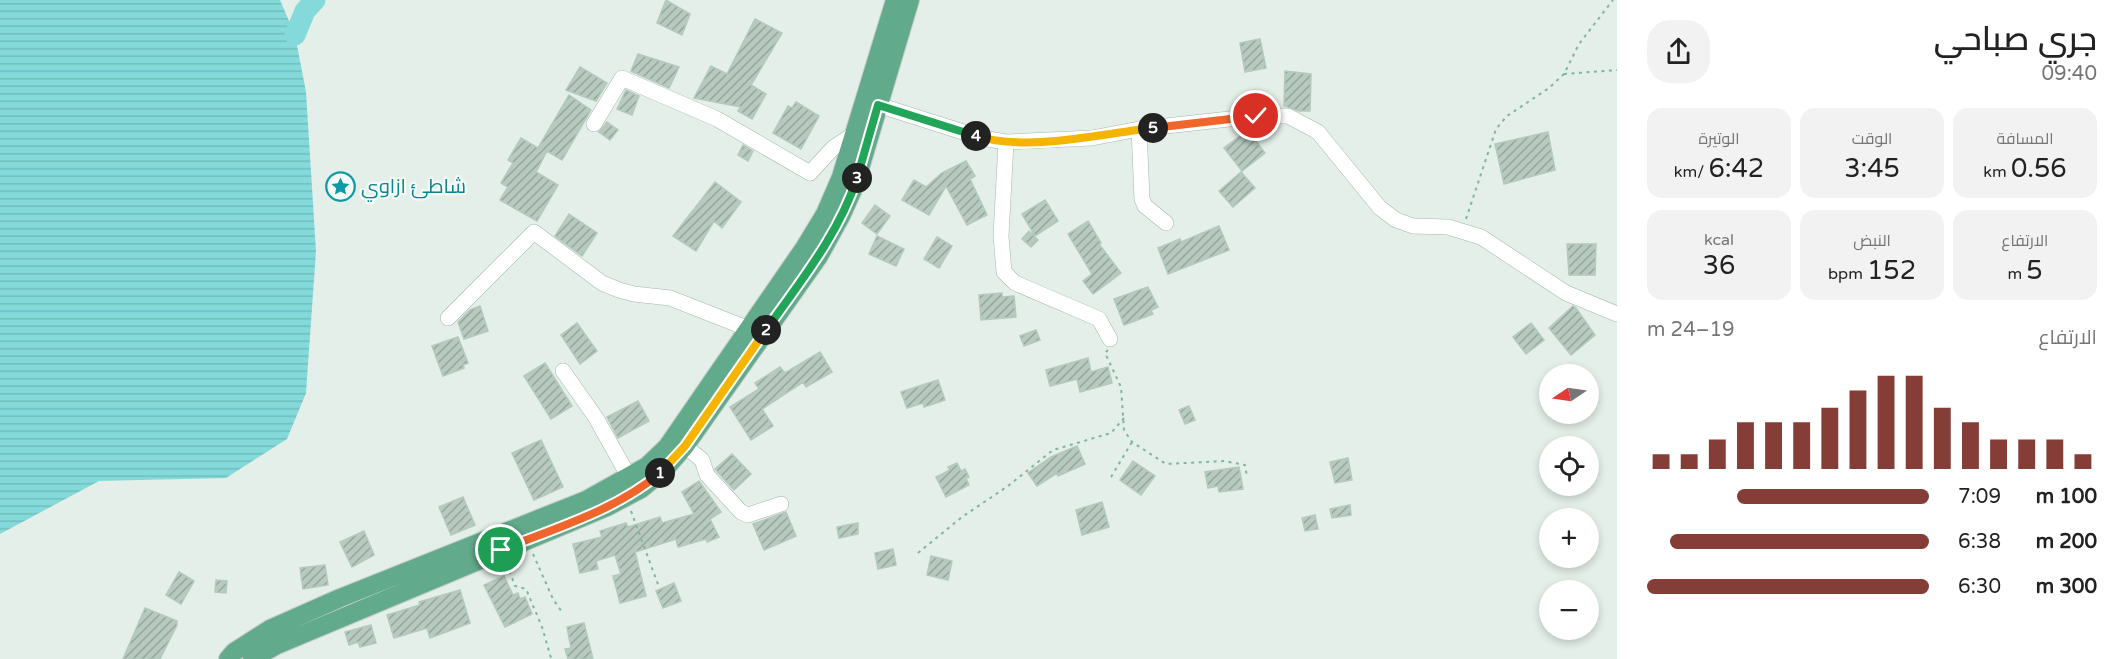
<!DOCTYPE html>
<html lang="ar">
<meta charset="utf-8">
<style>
body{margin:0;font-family:"Varela Round",Cairo,sans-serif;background:#f2f2f2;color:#222;direction:rtl;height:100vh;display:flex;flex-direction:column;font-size:22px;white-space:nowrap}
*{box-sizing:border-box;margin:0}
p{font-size:20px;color:#767676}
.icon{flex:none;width:33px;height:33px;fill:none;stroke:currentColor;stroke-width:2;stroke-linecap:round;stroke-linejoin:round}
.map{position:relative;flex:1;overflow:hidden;direction:ltr}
.side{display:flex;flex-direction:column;background:#fff;width:510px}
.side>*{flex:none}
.needle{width:39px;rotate:257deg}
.tools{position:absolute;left:1539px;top:364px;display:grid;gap:12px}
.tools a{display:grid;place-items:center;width:60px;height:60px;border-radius:50%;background:#fff;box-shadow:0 3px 9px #0003;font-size:30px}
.pin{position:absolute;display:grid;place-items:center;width:51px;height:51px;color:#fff;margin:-26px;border:3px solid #fff;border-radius:50%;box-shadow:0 2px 6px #0007}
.km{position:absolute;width:30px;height:30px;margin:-15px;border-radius:50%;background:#222;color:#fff;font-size:16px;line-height:30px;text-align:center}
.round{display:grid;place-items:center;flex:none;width:63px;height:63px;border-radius:24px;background:#f2f2f2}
.overview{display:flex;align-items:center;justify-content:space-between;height:102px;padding:0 30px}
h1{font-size:33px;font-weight:600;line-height:45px}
.stats{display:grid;grid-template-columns:repeat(3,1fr);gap:9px;height:102px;padding:6px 30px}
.stats div{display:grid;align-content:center;border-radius:15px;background:#f2f2f2;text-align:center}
.stats b{font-size:26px;font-weight:600}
.stats small{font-size:16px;font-weight:400}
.stats p{font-size:16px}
.chart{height:168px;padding:12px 30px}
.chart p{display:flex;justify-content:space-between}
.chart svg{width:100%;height:108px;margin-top:6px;stroke:#853d37;stroke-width:6}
ul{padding:0 30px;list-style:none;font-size:20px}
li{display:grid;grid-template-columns:96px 72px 1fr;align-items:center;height:45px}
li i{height:15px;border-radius:8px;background:#853d37}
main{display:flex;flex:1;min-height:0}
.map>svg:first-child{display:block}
</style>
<main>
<section class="side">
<div class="overview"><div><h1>جري صباحي</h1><p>09:40</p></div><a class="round"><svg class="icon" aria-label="share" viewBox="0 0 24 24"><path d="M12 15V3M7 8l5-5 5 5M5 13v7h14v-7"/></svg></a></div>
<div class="stats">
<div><p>المسافة</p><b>0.56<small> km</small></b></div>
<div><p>الوقت</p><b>3:45</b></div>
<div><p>الوتيرة</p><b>6:42<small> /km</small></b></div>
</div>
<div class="stats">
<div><p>الارتفاع</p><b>5<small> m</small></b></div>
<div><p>النبض</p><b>152<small> bpm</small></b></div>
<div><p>kcal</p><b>36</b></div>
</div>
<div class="chart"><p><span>الارتفاع</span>19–24 m</p>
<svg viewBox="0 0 160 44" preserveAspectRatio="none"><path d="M5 44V38M15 44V38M25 44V32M35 44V25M45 44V25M55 44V25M65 44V19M75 44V12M85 44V6M95 44V6M105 44V19M115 44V25M125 44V32M135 44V32M145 44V32M155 44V38"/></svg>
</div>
<ul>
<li><b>100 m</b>7:09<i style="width:68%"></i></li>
<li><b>200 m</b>6:38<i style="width:92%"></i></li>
<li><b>300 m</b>6:30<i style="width:100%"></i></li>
</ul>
</section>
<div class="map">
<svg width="1617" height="659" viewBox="0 0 1617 659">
<defs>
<pattern id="water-rules" width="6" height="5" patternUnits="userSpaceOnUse" patternTransform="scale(1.5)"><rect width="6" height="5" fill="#84dada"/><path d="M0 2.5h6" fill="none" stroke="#72bcbc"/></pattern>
<pattern id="building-hatch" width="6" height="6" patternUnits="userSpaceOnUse" patternTransform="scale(1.5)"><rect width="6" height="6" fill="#b8cac0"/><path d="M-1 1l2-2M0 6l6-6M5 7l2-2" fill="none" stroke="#95a69d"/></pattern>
</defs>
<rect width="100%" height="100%" fill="#e3efe8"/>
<path fill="url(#water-rules)" d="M 0,0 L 280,0 L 295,35 L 306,92 L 316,251 L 306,393 L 287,439 L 226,478 L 99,481 L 0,534 Z"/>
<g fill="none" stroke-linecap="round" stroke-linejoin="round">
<path stroke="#84dada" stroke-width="21" d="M 295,35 L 305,11 L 315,0"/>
</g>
<path fill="url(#building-hatch)" stroke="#b4c9bd" stroke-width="1.5" d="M 666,0 L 690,14 L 682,35 L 657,23 Z
M 755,19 L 782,33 L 751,85 L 766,94 L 752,119 L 738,111 L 741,107 L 694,98 L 711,66 L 727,74 Z
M 1260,39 L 1266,68 L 1245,72 L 1240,43 Z
M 638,54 L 679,67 L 669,88 L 631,71 Z
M 580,67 L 607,83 L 596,101 L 566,90 Z
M 1285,71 L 1311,74 L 1310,111 L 1299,111 L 1284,106 Z
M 626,90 L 639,96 L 632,115 L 617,109 Z
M 569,95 L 591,110 L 562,160 L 547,151 L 536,172 L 558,185 L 537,221 L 500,200 L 508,187 L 501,183 L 513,163 L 508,160 L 521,138 L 538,148 Z
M 796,102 L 819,116 L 801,149 L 773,133 L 788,106 L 792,108 Z
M 607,122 L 618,130 L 610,140 L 599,132 Z
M 1248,130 L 1265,153 L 1242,171 L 1224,148 Z
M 1548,132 L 1555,170 L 1504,184 L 1495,144 Z
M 743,145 L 753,151 L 748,161 L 738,155 Z
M 966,161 L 975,176 L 970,179 L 987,215 L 967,225 L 946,186 L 929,215 L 902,200 L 914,180 L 926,187 L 942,173 Z
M 1241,172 L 1255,188 L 1233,207 L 1219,191 Z
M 715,182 L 741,202 L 722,228 L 714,221 L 696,251 L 673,236 Z
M 1045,200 L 1058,221 L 1035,236 L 1022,214 Z
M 875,205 L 890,216 L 877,234 L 862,223 Z
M 569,214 L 597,233 L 582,256 L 555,236 Z
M 1088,221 L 1101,243 L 1099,244 L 1121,273 L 1093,294 L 1083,281 L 1092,274 L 1068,234 Z
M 1219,226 L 1229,250 L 1168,274 L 1158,248 L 1180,239 L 1181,242 Z
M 1029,231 L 1038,240 L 1031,247 L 1022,239 Z
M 877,236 L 904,249 L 896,266 L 869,254 Z
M 937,237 L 952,246 L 939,268 L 924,259 Z
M 1567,244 L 1596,244 L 1595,275 L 1569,275 Z
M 1148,287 L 1158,307 L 1151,310 L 1153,314 L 1124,325 L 1114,299 Z
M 1002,293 L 1002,297 L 1014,296 L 1016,317 L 981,320 L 979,295 Z
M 480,306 L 488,331 L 464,339 L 458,322 L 470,310 Z
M 1573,306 L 1576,308 L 1595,335 L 1571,355 L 1549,328 Z
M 577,323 L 597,351 L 580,364 L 561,335 Z
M 1531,323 L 1544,340 L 1526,354 L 1513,337 Z
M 1036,330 L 1040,340 L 1024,346 L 1020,336 Z
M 458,337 L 468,363 L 463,365 L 464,368 L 443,376 L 432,346 Z
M 820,352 L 832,372 L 806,387 L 803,382 L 762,409 L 773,426 L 751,440 L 730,407 L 759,389 L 755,383 L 780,367 L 785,373 Z
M 1088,358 L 1091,372 L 1108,367 L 1112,383 L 1080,392 L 1077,379 L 1050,386 L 1046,370 Z
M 545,363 L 572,406 L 551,419 L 524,376 Z
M 938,380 L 945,400 L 924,407 L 923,403 L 907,408 L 901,392 Z
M 638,401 L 649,421 L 618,438 L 607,417 Z
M 1189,406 L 1195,420 L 1185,424 L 1179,410 Z
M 541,440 L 563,487 L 534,500 L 512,453 Z
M 1077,446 L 1085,464 L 1058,476 L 1057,473 L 1037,486 L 1028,473 L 1051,457 Z
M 732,454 L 751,474 L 734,490 L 715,469 Z
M 1348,458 L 1352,480 L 1335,483 L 1330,462 Z
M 1133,461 L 1155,476 L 1141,495 L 1120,480 Z
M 957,463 L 961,471 L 965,469 L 969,477 L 966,478 L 969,485 L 946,497 L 936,477 L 950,470 L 948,467 Z
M 1239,467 L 1243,489 L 1219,492 L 1218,486 L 1208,488 L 1205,472 Z
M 699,481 L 721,512 L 710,519 L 719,537 L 707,542 L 706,539 L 678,547 L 676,539 L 635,552 L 646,596 L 620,603 L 613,576 L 621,574 L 615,555 L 596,561 L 598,569 L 580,573 L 573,544 L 602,537 L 600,531 L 626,523 L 628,527 L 660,517 L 662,523 L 694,514 L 682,492 Z
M 463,497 L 475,525 L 451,535 L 439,507 Z
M 1102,502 L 1109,527 L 1082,535 L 1076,510 Z
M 1350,505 L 1351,515 L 1332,518 L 1330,509 Z
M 786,512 L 796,536 L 764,550 L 753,524 Z
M 1315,515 L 1318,529 L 1305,531 L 1302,518 Z
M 858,523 L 858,534 L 839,538 L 837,527 Z
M 364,531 L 374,555 L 352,567 L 340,542 Z
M 893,549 L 896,565 L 878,569 L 875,553 Z
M 931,556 L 952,561 L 948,580 L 927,575 Z
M 325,565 L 328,585 L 303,589 L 300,568 Z
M 179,572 L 194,581 L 181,604 L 166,595 Z
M 504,576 L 513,595 L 518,593 L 520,599 L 525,597 L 532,614 L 505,627 L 484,585 Z
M 216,580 L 227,581 L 226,593 L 215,592 Z
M 674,583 L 681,601 L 663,608 L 656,591 Z
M 460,590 L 470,623 L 430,638 L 427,628 L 394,638 L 387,615 L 420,605 L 419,602 Z
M 145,608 L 177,621 L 177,625 L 160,659 L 123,659 Z
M 584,623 L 593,659 L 568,659 L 565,649 L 571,648 L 567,627 Z
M 371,625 L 376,643 L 360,647 L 358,642 L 349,645 L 345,632 Z"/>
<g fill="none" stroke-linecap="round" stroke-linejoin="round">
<defs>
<path id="minor" d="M 878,105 L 982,138 L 1006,142 L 1092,138 L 1139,129 L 1256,116 L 1288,116 L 1318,132 L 1380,208 L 1396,220 L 1413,226 L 1448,227 L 1481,237 L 1566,293 L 1617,314
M 594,124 L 622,78 L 717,119 L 810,173 L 833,148 L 854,134
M 1139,129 L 1142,199 L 1145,206 L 1166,223
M 1006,142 L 1001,236 L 1004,272 L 1015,283 L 1099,319 L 1110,339
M 448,318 L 534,232 L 602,283 L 619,290 L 634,294 L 670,298 L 749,329
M 563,371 L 596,418 L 629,477
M 685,446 L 702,460 L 707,475 L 741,512 L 748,515 L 781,504"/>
<path id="major" d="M 228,659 L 234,652 L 270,629 L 340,598 L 586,500 L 647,466 L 667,447 L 805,247 L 825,214 L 841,177 L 895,0
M 252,659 L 277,645 L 607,507 L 641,489 L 665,469 L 685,446 L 819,256 L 841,216 L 855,185 L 910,0"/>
</defs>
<use href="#minor" stroke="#a5b8ae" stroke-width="16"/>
<use href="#major" stroke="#c1cac6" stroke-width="20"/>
<path stroke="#7fb69c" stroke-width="2" stroke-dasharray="3 4.5" stroke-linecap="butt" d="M 1564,74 L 1617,70
M 1466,219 L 1496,129 L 1507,116 L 1549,88 L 1564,74 L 1579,44 L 1613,0
M 1108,350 L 1105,353 L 1121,387 L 1124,430 L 1132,442 L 1166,464 L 1224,461 L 1245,465 L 1247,477
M 1111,477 L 1132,442
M 631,511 L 659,587
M 918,553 L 962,517 L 1008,486 L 1053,450 L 1111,433 L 1124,418
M 533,554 L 553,599 L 562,612
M 507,564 L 515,586 L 526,589 L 542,627 L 551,658"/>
<use href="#minor" stroke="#fff" stroke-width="15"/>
<use href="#major" stroke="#62aa8c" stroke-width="18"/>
</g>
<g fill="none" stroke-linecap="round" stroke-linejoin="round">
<defs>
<path id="split-1" d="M 501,550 C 555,528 615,511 660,473"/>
<path id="split-2" d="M 660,473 L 685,446 L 766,330"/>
<path id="split-3" d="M 766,330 C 800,282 839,234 857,178"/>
<path id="split-4" d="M 857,178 L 878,105 L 976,136"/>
<path id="split-5" d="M 976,136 C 1028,152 1099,134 1153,128"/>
<path id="split-6" d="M 1153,128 L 1256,116"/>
</defs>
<use href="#split-1" stroke="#fff" stroke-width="12"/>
<use href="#split-2" stroke="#fff" stroke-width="12"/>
<use href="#split-3" stroke="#fff" stroke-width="12"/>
<use href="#split-4" stroke="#fff" stroke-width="12"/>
<use href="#split-5" stroke="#fff" stroke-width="12"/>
<use href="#split-6" stroke="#fff" stroke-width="12"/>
<use href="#split-1" stroke="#f0652b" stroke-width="8"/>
<use href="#split-2" stroke="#f5b400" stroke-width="8"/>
<use href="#split-3" stroke="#22a559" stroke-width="8"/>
<use href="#split-4" stroke="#22a559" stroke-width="8"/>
<use href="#split-5" stroke="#f5b400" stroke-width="8"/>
<use href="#split-6" stroke="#f0652b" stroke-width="8"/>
</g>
<defs>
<symbol id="sight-ring" viewBox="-11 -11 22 22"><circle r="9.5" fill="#f4faf6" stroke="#0f9aa8" stroke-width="1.5"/><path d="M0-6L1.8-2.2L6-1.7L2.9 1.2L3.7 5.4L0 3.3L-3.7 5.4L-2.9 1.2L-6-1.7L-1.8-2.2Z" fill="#0f9aa8"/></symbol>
</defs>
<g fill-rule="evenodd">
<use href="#sight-ring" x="324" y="170" width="33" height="33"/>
</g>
<g text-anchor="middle" stroke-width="4.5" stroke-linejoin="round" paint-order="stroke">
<g font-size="20" fill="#0d838f" stroke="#f4faf6" text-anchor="start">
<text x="361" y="193">شاطئ ازاوي</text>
</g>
</g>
</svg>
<div class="tools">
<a><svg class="needle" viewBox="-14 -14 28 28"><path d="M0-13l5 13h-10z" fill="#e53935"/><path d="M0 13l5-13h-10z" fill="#767676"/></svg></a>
<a><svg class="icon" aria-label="locate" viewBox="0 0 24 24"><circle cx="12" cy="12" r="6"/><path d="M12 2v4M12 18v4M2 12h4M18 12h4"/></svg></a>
<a>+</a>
<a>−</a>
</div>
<div class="pin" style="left:501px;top:550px;background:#1e9e55"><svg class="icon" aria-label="arrive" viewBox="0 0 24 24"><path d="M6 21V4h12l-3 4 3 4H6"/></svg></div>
<div class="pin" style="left:1256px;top:116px;background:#d93025"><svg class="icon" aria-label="check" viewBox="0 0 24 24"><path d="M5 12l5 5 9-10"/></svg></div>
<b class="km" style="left:660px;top:473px">1</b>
<b class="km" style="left:766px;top:330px">2</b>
<b class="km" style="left:857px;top:178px">3</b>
<b class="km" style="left:976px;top:136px">4</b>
<b class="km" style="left:1153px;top:128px">5</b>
</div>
</main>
